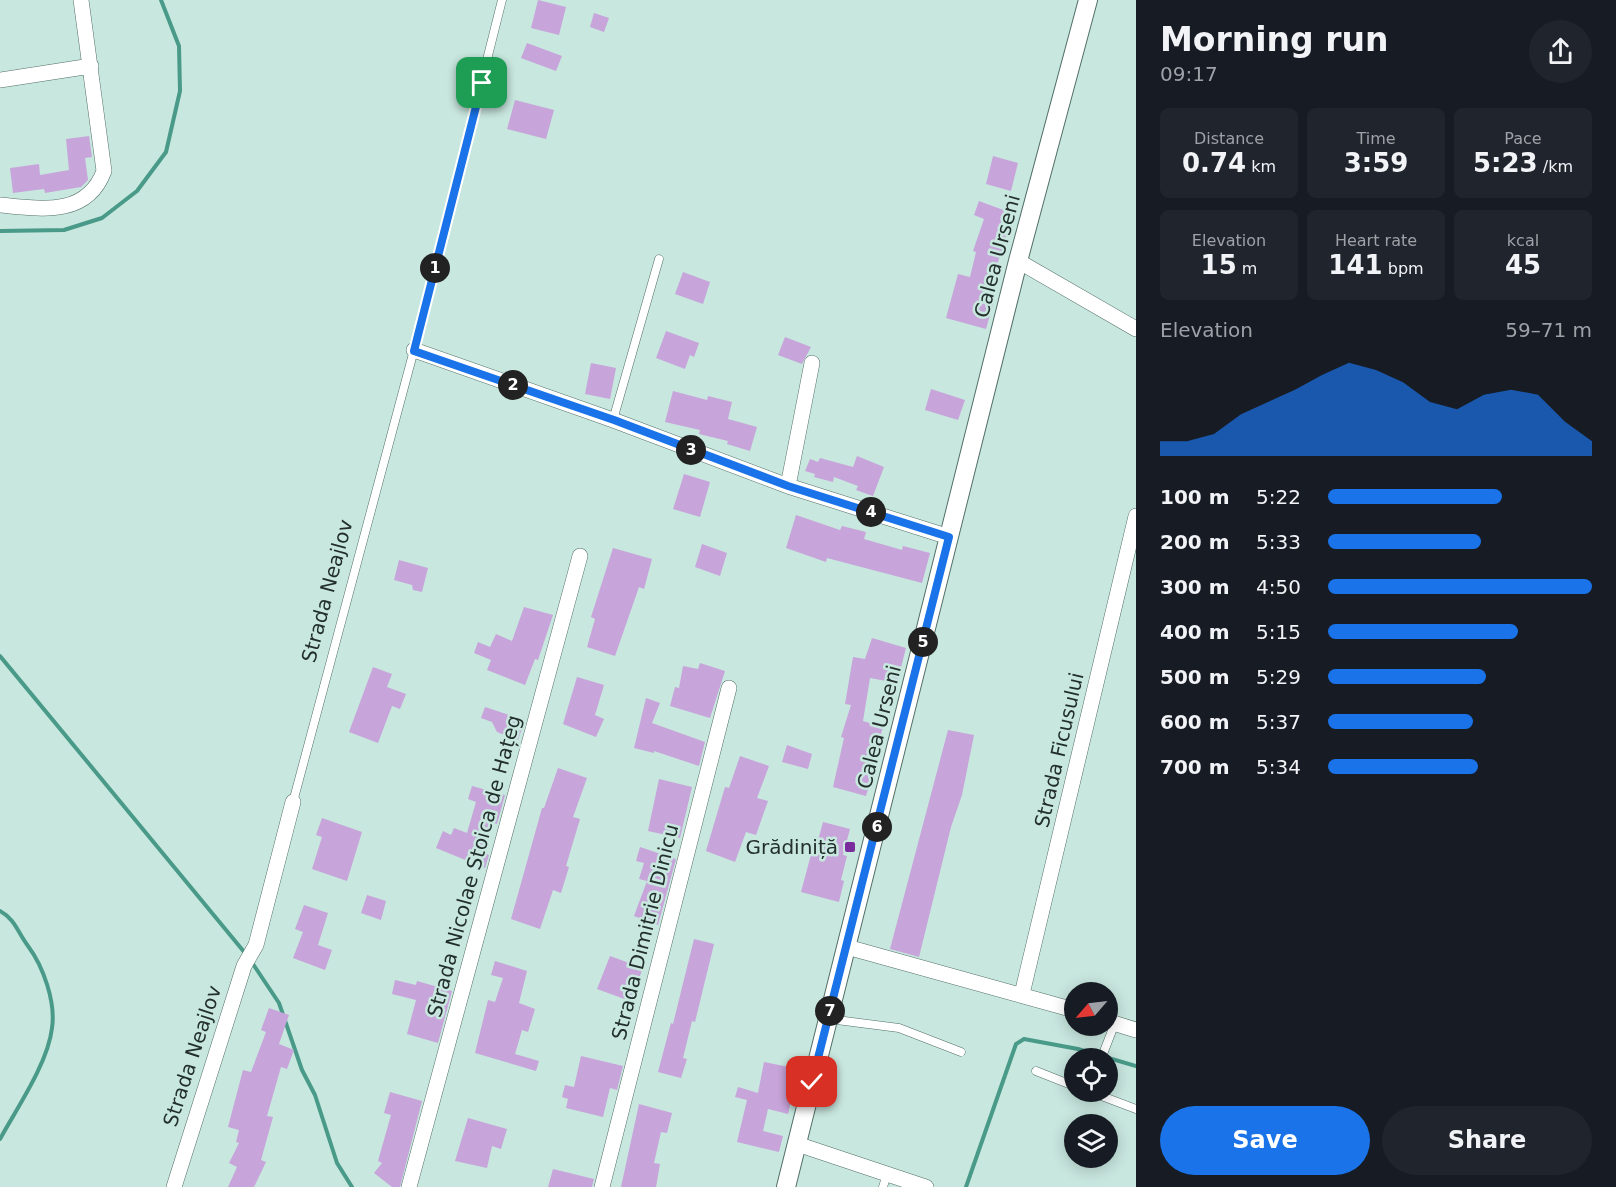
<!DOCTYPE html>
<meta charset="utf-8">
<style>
body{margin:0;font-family:"DejaVu Sans",sans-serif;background:#20242c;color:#f1f3f6;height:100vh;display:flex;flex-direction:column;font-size:22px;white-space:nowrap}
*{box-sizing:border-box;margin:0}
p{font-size:20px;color:#9ea1a6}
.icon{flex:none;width:33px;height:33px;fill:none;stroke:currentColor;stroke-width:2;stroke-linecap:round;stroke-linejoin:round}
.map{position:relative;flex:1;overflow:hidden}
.details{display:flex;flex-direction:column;background:#171b24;width:480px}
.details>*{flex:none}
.needle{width:39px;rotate:242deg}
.tools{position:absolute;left:1064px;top:982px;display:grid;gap:12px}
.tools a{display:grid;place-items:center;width:54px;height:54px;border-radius:50%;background:#171b24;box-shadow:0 3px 15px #0003;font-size:30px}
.pin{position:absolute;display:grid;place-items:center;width:51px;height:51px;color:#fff;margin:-26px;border-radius:12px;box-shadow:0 3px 9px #0006}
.km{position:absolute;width:30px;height:30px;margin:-15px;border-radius:50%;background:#222;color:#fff;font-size:16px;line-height:30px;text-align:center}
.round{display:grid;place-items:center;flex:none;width:63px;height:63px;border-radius:32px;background:#20242c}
.overview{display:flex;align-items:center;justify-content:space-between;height:102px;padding:0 24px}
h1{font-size:33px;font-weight:600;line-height:45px}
.figures{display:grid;grid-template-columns:repeat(3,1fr);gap:9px;height:102px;padding:6px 24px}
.figures div{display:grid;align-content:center;border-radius:9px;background:#20242c;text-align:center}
.figures b{font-size:26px;font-weight:600}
.figures small{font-size:16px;font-weight:400}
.figures p{font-size:16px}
.chart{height:168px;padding:12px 24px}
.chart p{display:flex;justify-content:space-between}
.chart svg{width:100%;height:108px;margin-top:6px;fill:#1a73e8;opacity:.7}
.button{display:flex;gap:12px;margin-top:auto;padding:12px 24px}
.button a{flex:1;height:69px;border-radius:36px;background:#1a73e8;color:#fff;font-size:24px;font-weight:600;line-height:69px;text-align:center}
.button a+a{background:#20242c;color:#f1f3f6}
ul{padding:0 24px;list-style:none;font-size:20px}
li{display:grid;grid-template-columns:96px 72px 1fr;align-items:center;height:45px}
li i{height:15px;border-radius:8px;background:#1a73e8}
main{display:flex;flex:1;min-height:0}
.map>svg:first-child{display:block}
</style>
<main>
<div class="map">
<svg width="1136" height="1187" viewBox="0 0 1136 1187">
<rect width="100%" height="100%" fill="#c8e7df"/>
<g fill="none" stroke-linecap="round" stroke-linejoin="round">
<path stroke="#499a88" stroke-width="4" d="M 0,231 L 64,230 L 102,218 L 137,191 L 166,152 L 180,91 L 179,46 L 161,0
M 0,656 L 245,953
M 0,911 C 15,919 18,933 28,946 C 43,966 56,1002 52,1028 C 48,1063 17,1108 0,1139
M 253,964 L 279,1003 L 302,1070 L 315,1095 L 337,1163 L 352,1187
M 966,1187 L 1016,1044 L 1024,1039 L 1078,1049 L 1136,1066"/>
</g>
<path fill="#c7a4da" d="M 538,0 L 566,7 L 559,35 L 531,28 Z
M 594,13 L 609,18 L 604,32 L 590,27 Z
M 527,43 L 562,56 L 556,71 L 521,58 Z
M 515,100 L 554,110 L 546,139 L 507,129 Z
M 89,136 L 92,157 L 85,158 L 88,180 L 81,187 L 45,193 L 44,189 L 13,193 L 10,168 L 39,164 L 40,175 L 69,170 L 66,139 Z
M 993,156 L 1018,163 L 1011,191 L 986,184 Z
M 979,201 L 1014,214 L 996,268 L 999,269 L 992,297 L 995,297 L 986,329 L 946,318 L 958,274 L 970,277 L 976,252 L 973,251 L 984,219 L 974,215 Z
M 683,272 L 710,282 L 703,304 L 675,294 Z
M 666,331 L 699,343 L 694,357 L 690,355 L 685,369 L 656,358 Z
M 785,337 L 811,347 L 802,364 L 778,355 Z
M 591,363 L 616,368 L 610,399 L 585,394 Z
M 931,389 L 965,400 L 958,420 L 925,410 Z
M 673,391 L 707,400 L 708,396 L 732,402 L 728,419 L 757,427 L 750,451 L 727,444 L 728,441 L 699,434 L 700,430 L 665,422 Z
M 857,456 L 884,467 L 873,496 L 856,490 L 858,486 L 834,477 L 833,482 L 814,477 L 815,474 L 805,471 L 810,459 L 818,462 L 820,458 L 853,467 Z
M 684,474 L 710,482 L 700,517 L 673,509 Z
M 796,515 L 840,530 L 842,526 L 866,532 L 864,539 L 902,550 L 903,546 L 930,553 L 922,583 L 827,558 L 826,562 L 786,548 Z
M 702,544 L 727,553 L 720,576 L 695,567 Z
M 613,548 L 652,559 L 644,589 L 639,587 L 615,656 L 587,647 L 595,619 L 591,617 Z
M 399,560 L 428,568 L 422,592 L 413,590 L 412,585 L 394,580 Z
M 524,607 L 553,615 L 538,660 L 535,659 L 525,685 L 487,670 L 491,660 L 474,653 L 478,642 L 490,647 L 496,634 L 512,641 Z
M 872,638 L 906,648 L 897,683 L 870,678 L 863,721 L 883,727 L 869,775 L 872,776 L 866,796 L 833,787 L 844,738 L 841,737 L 851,705 L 845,704 L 853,657 L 865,659 Z
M 700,663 L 725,671 L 710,718 L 670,706 L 675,687 L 679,688 L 683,666 L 698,669 Z
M 373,667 L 392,674 L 387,687 L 406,694 L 400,709 L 392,706 L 378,743 L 349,732 Z
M 577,677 L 604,685 L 595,715 L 604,719 L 596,737 L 563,724 Z
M 646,698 L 660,703 L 652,723 L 705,742 L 699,766 L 654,751 L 654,753 L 634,748 Z
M 485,707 L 525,720 L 518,740 L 497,732 L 492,722 L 481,718 Z
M 948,730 L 974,735 L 962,795 L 951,827 L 919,957 L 890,949 Z
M 787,745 L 812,754 L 808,769 L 782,762 Z
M 740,756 L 769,766 L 757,798 L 768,801 L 756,835 L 746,832 L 735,862 L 706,851 L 725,787 L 729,788 Z
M 558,768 L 587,778 L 573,817 L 580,819 L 566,866 L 569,867 L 561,893 L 553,890 L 540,929 L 511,919 L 542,808 L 544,808 Z
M 659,779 L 692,787 L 680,838 L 648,831 Z
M 472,786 L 505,795 L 497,824 L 492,822 L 482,852 L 489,855 L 485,868 L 436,848 L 443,831 L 451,835 L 454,828 L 467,833 L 476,802 L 468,799 Z
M 322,818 L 362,832 L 347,881 L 312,869 L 322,837 L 316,835 Z
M 823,822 L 850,829 L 843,855 L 847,856 L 841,880 L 844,881 L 839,902 L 801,892 L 813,847 L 816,848 Z
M 640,847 L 676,859 L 658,925 L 634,916 L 647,881 L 639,879 L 644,863 L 636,861 Z
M 367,895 L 386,901 L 381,920 L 361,913 Z
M 304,905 L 328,913 L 318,945 L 332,950 L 325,970 L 293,958 L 303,932 L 295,929 Z
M 694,939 L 714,944 L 695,1022 L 692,1021 L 683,1058 L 687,1059 L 681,1078 L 658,1072 L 671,1023 L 673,1024 Z
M 610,956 L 643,968 L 630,1001 L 597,989 Z
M 495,961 L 527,971 L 519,1003 L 535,1009 L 528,1032 L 522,1030 L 515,1054 L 539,1061 L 536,1071 L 475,1053 L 488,1000 L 495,1002 L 503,978 L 491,975 Z
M 395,980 L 416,985 L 417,981 L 452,991 L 438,1043 L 407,1034 L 416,1000 L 392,994 Z
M 269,1008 L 289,1015 L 279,1044 L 294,1050 L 287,1069 L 281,1067 L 267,1116 L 273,1117 L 261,1160 L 266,1162 L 254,1187 L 228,1187 L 237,1167 L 229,1163 L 239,1143 L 236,1142 L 239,1130 L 228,1127 L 243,1070 L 251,1072 L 266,1032 L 261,1030 Z
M 581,1056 L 623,1066 L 617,1090 L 610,1088 L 603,1117 L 566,1108 L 568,1099 L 562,1097 L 565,1085 L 574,1087 Z
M 764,1062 L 799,1069 L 788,1114 L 768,1109 L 763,1131 L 783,1136 L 779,1152 L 737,1142 L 747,1100 L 735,1097 L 738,1087 L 758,1093 Z
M 390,1092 L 422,1101 L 400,1187 L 392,1187 L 374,1173 L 382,1163 L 378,1161 L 391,1115 L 384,1113 Z
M 639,1104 L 672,1113 L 667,1133 L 661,1132 L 654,1163 L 660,1164 L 656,1187 L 621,1187 Z
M 468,1118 L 507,1129 L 501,1149 L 492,1146 L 487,1168 L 455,1161 Z
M 553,1169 L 594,1179 L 592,1187 L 548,1187 Z"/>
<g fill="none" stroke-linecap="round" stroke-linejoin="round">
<defs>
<path id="service" d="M 613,420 L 659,259
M 293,802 L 414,350 L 502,0
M 829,1019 L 899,1028 L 961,1052
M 1101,1059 L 1115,1023
M 1036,1071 L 1074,1086
M 1091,1092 L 1136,1109
M 883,1187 L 887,1174"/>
<path id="minor" d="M 0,80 L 91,66
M 0,205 C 41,209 87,217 104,171 L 81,0
M 1018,261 L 1136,329
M 414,350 L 613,420 L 788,486 L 949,537
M 788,486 L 812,363
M 847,947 L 1074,1010
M 1022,994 L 1136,516
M 1107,1021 L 1136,1030
M 797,1144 L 926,1187
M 174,1187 L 244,966 L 256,945 L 293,802
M 409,1187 L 580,556
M 602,1187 L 729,688"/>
<path id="tertiary" d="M 786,1187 L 1018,261 L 1088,0"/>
</defs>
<use href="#service" stroke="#526f67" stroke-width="9"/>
<use href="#minor" stroke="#526f67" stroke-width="16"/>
<use href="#tertiary" stroke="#526f67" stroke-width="20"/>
<use href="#service" stroke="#fff" stroke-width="8"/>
<use href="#minor" stroke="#fff" stroke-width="15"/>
<use href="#tertiary" stroke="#fff" stroke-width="18"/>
</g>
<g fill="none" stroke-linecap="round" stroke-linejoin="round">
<defs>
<path id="route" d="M 482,83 L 414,351 L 614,420 L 788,486 L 949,537 L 812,1082"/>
</defs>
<use href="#route" stroke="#fff" stroke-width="12"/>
<use href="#route" stroke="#1a73e8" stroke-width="8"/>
</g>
<rect fill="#7a2c9d" stroke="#c8e7df" stroke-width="2" x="844" y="841" width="12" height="12" rx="3"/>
<g text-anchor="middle" stroke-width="5" stroke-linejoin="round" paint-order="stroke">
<g font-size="20" fill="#232f2c" stroke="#c8e7df">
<text transform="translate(997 256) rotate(-75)" y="7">Calea Urseni</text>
<text transform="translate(327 591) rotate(-75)" y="7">Strada Neajlov</text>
<text transform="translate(879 727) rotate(-76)" y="7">Calea Urseni</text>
<text transform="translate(1059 750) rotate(-77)" y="7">Strada Ficusului</text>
<text transform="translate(474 866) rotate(-75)" y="7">Strada Nicolae Stoica de Hațeg</text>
<text transform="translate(645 932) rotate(-76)" y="7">Strada Dimitrie Dinicu</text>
<text transform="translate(192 1056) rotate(-72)" y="7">Strada Neajlov</text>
</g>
<g font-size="20" fill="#232f2c" stroke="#c8e7df" text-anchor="end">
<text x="838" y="854">Grădiniță</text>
</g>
</g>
</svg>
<div class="tools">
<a><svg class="needle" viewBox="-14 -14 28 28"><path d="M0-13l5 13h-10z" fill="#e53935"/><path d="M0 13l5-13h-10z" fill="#9ea1a6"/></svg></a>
<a><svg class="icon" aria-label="locate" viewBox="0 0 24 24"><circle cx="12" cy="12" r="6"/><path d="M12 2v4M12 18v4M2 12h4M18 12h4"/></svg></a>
<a><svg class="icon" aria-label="layers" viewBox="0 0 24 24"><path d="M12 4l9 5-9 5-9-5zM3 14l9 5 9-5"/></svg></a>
</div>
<div class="pin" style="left:482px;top:83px;background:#1e9e55"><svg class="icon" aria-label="arrive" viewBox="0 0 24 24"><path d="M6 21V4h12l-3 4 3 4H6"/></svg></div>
<div class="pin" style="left:812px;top:1082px;background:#d93025"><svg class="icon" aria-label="check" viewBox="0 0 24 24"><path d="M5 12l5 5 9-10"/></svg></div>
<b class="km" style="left:435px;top:268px">1</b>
<b class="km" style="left:513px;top:385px">2</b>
<b class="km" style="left:691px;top:450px">3</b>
<b class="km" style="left:871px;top:512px">4</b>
<b class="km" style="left:923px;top:642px">5</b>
<b class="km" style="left:877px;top:827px">6</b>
<b class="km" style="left:830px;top:1011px">7</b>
</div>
<section class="details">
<div class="overview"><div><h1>Morning run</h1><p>09:17</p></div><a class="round"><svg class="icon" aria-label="share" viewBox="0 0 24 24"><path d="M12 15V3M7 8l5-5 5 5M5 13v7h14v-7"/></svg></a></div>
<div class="figures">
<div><p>Distance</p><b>0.74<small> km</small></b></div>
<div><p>Time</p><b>3:59</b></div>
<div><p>Pace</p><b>5:23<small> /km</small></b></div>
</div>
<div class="figures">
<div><p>Elevation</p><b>15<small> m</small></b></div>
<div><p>Heart rate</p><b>141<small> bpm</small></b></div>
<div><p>kcal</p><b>45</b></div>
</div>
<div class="chart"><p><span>Elevation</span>59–71 m</p>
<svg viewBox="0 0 160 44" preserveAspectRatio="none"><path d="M0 44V38L10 38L20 35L30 27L40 22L50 17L60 11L70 6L80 9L90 14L100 22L110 25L120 19L130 17L140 19L150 30L160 38V44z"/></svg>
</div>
<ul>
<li><b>100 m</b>5:22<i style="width:66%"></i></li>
<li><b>200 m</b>5:33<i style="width:58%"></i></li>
<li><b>300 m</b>4:50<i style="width:100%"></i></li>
<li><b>400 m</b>5:15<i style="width:72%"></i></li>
<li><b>500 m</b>5:29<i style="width:60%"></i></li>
<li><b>600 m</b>5:37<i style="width:55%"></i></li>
<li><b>700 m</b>5:34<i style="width:57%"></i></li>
</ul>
<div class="button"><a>Save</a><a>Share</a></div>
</section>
</main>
